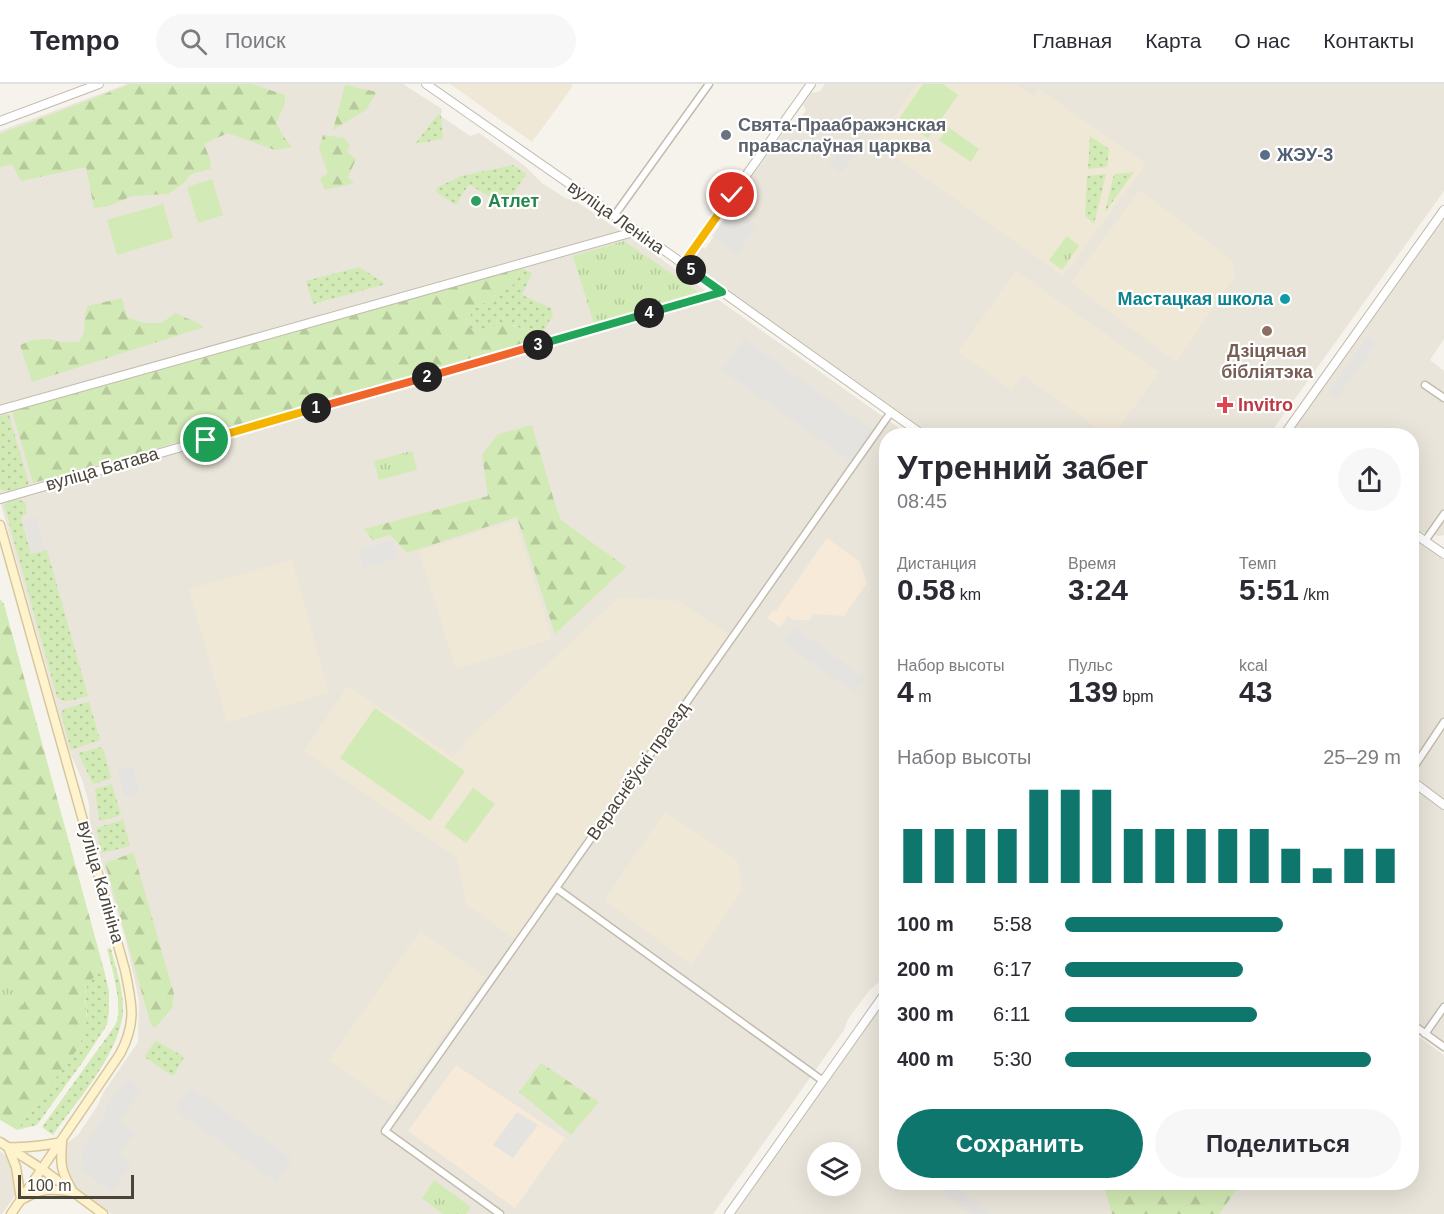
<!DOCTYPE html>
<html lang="ru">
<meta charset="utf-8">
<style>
body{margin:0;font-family:Arial,sans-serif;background:#f7f7f7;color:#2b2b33;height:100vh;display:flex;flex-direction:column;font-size:22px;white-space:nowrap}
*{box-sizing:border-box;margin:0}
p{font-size:20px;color:#7c7c81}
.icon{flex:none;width:33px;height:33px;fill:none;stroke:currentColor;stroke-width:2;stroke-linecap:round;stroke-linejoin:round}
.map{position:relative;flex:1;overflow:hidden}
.drawer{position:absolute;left:879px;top:344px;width:540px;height:762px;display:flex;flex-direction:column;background:#fff;border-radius:24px;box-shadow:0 6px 24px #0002}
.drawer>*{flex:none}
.tools{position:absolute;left:807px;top:1058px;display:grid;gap:12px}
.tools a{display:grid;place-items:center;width:54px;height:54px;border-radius:50%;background:#fff;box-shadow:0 6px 24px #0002;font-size:30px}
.scale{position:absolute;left:18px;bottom:15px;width:116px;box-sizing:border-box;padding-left:6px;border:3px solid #4b4439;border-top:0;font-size:16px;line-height:21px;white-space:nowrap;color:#4b4439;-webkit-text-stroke:4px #fff;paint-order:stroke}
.pin{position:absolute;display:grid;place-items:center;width:51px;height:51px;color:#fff;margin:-26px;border:3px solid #fff;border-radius:50%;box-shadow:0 2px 6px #0007}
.km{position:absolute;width:30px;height:30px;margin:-15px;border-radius:50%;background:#222;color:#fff;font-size:16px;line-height:30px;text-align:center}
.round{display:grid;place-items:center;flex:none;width:63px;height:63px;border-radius:32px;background:#f7f7f7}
.overview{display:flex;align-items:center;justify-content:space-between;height:102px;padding:0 18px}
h1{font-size:33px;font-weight:600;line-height:45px}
.stats{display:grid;grid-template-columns:repeat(3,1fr);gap:9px;height:102px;padding:6px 18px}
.stats div{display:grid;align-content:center}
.stats b{font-size:30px;font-weight:600}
.stats small{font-size:16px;font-weight:400}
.stats p{font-size:16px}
.chart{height:168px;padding:12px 18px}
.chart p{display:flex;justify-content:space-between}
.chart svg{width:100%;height:108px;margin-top:6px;stroke:#0f766e;stroke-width:6}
.action{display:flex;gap:12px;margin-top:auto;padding:12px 18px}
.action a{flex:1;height:69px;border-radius:36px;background:#0f766e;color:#fff;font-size:24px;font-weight:600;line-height:69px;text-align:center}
.action a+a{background:#f7f7f7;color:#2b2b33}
ul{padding:0 18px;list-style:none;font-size:20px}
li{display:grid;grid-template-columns:96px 72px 1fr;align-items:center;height:45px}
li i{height:15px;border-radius:8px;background:#0f766e}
header{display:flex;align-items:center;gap:36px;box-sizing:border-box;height:84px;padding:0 30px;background:#fff;border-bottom:2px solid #e1e1e2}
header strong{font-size:28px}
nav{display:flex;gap:33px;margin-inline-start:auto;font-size:21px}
.search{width:420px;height:54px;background:#f7f7f7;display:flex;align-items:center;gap:15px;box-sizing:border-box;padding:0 21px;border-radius:33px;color:#7c7c81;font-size:22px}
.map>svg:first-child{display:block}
</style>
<header>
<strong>Tempo</strong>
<div class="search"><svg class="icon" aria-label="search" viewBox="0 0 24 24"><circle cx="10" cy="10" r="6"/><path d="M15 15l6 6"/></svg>Поиск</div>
<nav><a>Главная</a><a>Карта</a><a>О нас</a><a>Контакты</a></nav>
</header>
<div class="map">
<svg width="1444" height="1130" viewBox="0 0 1444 1130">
<defs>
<pattern id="grass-dots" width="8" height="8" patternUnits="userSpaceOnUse" patternTransform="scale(1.5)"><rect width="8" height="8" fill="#d2eab5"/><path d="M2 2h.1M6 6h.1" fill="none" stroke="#b6ca9c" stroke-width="1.8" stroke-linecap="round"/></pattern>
<pattern id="forest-firs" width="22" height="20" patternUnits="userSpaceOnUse" patternTransform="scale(1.5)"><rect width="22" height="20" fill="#d2eab5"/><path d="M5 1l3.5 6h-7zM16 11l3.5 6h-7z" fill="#b6ca9c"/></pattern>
<pattern id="park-tufts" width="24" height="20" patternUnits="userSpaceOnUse" patternTransform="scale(1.5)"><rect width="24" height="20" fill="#d2eab5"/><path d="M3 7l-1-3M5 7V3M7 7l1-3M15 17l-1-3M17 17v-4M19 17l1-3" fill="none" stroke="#b6ca9c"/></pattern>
</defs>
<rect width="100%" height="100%" fill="#f6f3ec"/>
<path fill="#eae5da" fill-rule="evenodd" d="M 127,0 L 403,0 L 442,25 L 441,32 L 470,52 L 479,49 L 525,82 L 542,99 L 565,114 L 577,118 L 644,163 L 909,351 L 886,351 L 886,888 L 880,897 L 869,907 L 848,935 L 844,946 L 713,1130 L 111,1130 L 72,1101 L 63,1073 L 67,1059 L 78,1051 L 98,1021 L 103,1009 L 138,958 L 139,916 L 125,853 L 90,740 L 89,720 L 83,698 L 69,666 L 0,417 L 0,47 Z
M 825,0 L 1444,0 L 1444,107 L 1269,351 L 929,351 L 703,190 L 697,184 L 695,177 L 698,169 L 702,163 L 705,165 L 725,137 L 725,129 L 787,44 L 793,45 L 806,26 L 803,21 L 811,9 L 820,7 Z
M 1444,133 L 1444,255 L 1430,276 L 1444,287 L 1444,451 L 1439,452 L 1416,447 L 1412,444 L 1412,351 L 1285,351 L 1288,344 Z
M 1412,454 L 1444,476 L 1444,958 L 1412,936 L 1412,703 L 1418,694 L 1412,689 Z
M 886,915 L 886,1098 L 1412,1098 L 1412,948 L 1444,971 L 1444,1130 L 735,1130 ZM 818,1068 L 850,1068 L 850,1101 L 818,1101 Z
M 0,1067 L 10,1075 L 13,1081 L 13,1093 L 16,1101 L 14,1113 L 2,1130 L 0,1130 Z"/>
<path fill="#f7ead8" d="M 827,454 L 860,478 L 867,499 L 844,532 L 814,530 L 809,536 L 794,536 L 788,532 L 780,543 L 767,534 L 773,526 L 776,527 Z
M 456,981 L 565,1054 L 515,1124 L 408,1047 Z"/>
<path fill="#efe8d6" d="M 450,0 L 570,0 L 573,2 L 532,58 Z
M 917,0 L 1015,0 L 1034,12 L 1039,5 L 1146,80 L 1063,192 L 876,59 Z
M 1140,106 L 1232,176 L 1235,192 L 1176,278 L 1071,199 Z
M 1016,187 L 1159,288 L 1114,351 L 1107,351 L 1023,291 L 1012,306 L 958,268 Z
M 515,437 L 552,555 L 456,585 L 419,467 Z
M 292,476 L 329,609 L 227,638 L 189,505 Z
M 619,513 L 679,517 L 730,551 L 516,855 L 466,821 L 457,774 L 304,667 L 348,602 L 453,673 L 473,650 Z
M 665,728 L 737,776 L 743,805 L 692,881 L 604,816 Z
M 420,847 L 485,893 L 393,1022 L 329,976 Z"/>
<path fill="url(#grass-dots)" d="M 438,30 L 441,32 L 443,55 L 415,60 Z
M 1090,52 L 1109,65 L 1107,83 L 1088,85 Z
M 513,81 L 526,90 L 505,123 L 469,100 L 456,121 L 437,109 L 436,105 L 438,103 L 461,92 Z
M 1134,88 L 1105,128 L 1114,90 Z
M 1106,90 L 1094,140 L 1085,132 L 1087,92 Z
M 359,183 L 386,200 L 313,220 L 306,197 Z
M 519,183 L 532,189 L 522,211 L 551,224 L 553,231 L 544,246 L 536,249 L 523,246 L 515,241 L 495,242 L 488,248 L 477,248 L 467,242 L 472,226 L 513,201 L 510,186 Z
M 7,330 L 9,331 L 29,399 L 28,401 C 19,404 8,410 0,405 L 0,332 Z
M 17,415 L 25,418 L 27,429 L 21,434 L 31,470 L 47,466 L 88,612 C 78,614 66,621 57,613 L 4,421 L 8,418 Z
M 87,618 L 89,618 L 100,656 L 71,666 L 61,629 L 64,625 Z
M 101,663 L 103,665 L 111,693 L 110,695 L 93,700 L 79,671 L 79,669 Z
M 112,700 L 121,731 L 101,737 L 99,735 L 95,705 Z
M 123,736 L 130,762 L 102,769 L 96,744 Z
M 109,864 L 111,865 C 116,885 124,907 123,928 C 120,969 76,1018 53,1051 L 42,1043 L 109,950 C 112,946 115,941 117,937 C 122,919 112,883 107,865 Z
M 104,886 L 109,907 L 109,928 L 107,941 L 84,976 L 37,1041 L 17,1046 L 75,968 L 87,932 L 85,911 L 87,899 L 95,891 Z
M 155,957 L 157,957 L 184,973 L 174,991 L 171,991 L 146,974 L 145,972 Z"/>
<path fill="url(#forest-firs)" d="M 131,0 L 252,0 L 285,11 L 285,20 L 276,39 L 284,53 L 292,63 L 275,66 L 228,49 L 204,60 L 210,75 L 211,85 L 191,90 L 184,99 L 168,110 L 132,112 L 109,122 L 94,124 L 86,83 L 21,97 L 12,80 L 0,83 L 0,50 Z
M 345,1 L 377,8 L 366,26 L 333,46 Z
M 323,51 L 344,54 L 350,61 L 347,68 L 356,75 L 348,93 L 354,99 L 325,106 L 320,94 L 328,89 L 319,65 Z
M 510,186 L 515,188 L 517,192 L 513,201 L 472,226 L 467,242 L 477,248 L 488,248 C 507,232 515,245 536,249 L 535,257 L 33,399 L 12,327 Z
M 122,214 L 127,233 L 144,239 L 162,239 L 175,229 L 198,239 L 204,243 L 32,298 L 20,261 L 32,256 L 49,255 L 62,258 L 79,258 C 89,245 81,237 88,222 Z
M 532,341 L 555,420 L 561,436 L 626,483 L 555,550 L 517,433 L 407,469 L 390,451 L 373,456 L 364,445 L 488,412 L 482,371 L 498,350 Z
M 0,515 L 4,520 L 104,886 C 72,905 92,918 85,947 C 81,964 66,980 56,994 C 43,1011 30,1029 17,1046 L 0,1036 Z
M 132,769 L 134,770 L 174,910 L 172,924 L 155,944 L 151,941 L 105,779 Z
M 541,979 L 599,1018 L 571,1051 L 519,1008 Z
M 1103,1098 L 1242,1098 L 1219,1130 L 1112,1130 Z"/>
<path fill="url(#park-tufts)" d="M 1067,152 L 1079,162 L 1062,186 L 1049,176 Z
M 624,157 L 697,207 L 698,208 L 594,240 L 573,172 Z
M 412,367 L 417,386 L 379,396 L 374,377 Z
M 0,893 L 29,910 L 22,922 L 0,909 Z
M 434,1096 L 471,1123 L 466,1130 L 443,1130 L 422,1114 Z"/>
<path fill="#d2eab5" d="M 923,0 L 943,0 L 958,11 L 928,54 L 899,35 Z
M 948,43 L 979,65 L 971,78 L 939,56 Z
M 212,95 L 223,131 L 198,139 L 187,103 Z
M 163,120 L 173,154 L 117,171 L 107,136 Z
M 375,624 L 465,687 L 430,737 L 340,674 Z
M 473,704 L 495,720 L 466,759 L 444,743 Z"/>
<path fill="#e5e3e0" d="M 850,54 L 861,62 L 841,89 L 829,81 Z
M 733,124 L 757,141 L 737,170 L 712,152 Z
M 1368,252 L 1378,258 L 1337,314 L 1328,307 Z
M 744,255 L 873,347 L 851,378 L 722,286 Z
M 36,433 L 45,465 L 32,468 L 23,437 Z
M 392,456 L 398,474 L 364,484 L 359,466 Z
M 793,543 L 866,594 L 855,609 L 782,558 Z
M 133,682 L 140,708 L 125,712 L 117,686 Z
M 127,994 L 143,1006 L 118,1037 L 135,1049 L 119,1070 L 132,1081 L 111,1108 L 84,1087 L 82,1065 L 105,1032 L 106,1023 Z
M 191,1003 L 292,1075 L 276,1098 L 175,1026 Z
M 517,1028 L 538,1041 L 513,1074 L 493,1061 Z
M 950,1100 L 991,1130 L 971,1130 L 943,1110 Z"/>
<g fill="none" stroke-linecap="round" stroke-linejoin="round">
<defs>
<path id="minor" d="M 614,132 L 709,0
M 1425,301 L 1444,314
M 1425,457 L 1444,430
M 1412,686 L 1444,638
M 556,804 L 823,997
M 1412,940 L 1444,963
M 1425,950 L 1444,923
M 500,1130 L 385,1047 L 891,328"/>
<path id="tertiary" d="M 426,0 L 637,147 L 923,351
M 0,37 L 99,0
M 683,180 L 811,0
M 0,326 L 637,147
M 1284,351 L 1444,126
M 0,415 L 722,208
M 1412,448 L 1444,470
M 1412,697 L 1444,721
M 729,1130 L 886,908"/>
<path id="secondary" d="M 0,441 L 125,886 C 132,920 137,938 120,970 L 11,1130
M 0,1058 L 42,1085 L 103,1130
M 62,1058 C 60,1082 61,1087 73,1108 C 50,1104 42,1104 21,1116 L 16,1083 L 8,1063 C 27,1064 43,1062 62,1058 Z"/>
</defs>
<use href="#minor" stroke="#c2bbae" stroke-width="9"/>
<use href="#tertiary" stroke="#c2bbae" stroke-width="10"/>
<use href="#secondary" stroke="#d6c79b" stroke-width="11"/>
<use href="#minor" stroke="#fff" stroke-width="6"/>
<use href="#tertiary" stroke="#fff" stroke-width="8"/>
<use href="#secondary" stroke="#fff3cd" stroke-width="8"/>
</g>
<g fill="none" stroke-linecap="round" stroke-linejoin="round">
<defs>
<path id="split-1" d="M 206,356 L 316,324"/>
<path id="split-2" d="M 316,324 L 427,293"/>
<path id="split-3" d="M 427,293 L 538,261"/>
<path id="split-4" d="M 538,261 L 649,229"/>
<path id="split-5" d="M 649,229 L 722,208 L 691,186"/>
<path id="split-6" d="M 691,186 L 683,180 L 732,111"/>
</defs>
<use href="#split-1" stroke="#fff" stroke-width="12"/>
<use href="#split-2" stroke="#fff" stroke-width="12"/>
<use href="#split-3" stroke="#fff" stroke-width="12"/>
<use href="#split-4" stroke="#fff" stroke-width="12"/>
<use href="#split-5" stroke="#fff" stroke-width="12"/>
<use href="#split-6" stroke="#fff" stroke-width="12"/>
<use href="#split-1" stroke="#f5b400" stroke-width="8"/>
<use href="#split-2" stroke="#f0652b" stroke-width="8"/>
<use href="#split-3" stroke="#f0652b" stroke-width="8"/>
<use href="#split-4" stroke="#22a559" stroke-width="8"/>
<use href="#split-5" stroke="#22a559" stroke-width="8"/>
<use href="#split-6" stroke="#f5b400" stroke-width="8"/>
</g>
<circle fill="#6b7280" stroke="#fff" stroke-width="2" cx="726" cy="51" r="6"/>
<circle fill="#5c6f8a" stroke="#fff" stroke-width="2" cx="1265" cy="71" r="6"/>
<circle fill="#2e9e5b" stroke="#fff" stroke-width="2" cx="476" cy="117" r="6"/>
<circle fill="#0f9aa8" stroke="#fff" stroke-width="2" cx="1285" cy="215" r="6"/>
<circle fill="#8d6e63" stroke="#fff" stroke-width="2" cx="1267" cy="247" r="6"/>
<path fill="#e0444e" stroke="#fff" stroke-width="2" d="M1222 312h6v6h6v6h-6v6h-6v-6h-6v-6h6z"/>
<g text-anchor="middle" stroke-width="4.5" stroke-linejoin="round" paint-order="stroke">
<g font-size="18" font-weight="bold" fill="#5b616d" stroke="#fff" text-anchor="start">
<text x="738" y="47">Свята-Праабражэнская<tspan x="738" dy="21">праваслаўная царква</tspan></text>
</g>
<g font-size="18" font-weight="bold" fill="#4e5e75" stroke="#fff" text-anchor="start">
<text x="1277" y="77">ЖЭУ-3</text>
</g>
<g font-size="18" font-weight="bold" fill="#27864d" stroke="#fff" text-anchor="start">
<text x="488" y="123">Атлет</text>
</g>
<g font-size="18" fill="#4b4439" stroke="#fff">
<text transform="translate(616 133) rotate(35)" y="6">вуліца Леніна</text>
<text transform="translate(102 385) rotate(-16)" y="6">вуліца Батава</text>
<text transform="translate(638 687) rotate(-55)" y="6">Вераснёўскі праезд</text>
<text transform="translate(101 798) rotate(74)" y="6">вуліца Калініна</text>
</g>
<g font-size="18" font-weight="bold" fill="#0d838f" stroke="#fff" text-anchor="end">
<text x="1273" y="221">Мастацкая школа</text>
</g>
<g font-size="18" font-weight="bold" fill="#785e54" stroke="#fff">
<text x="1267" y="273">Дзіцячая<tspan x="1267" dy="21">бібліятэка</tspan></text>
</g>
<g font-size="18" font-weight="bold" fill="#be3a42" stroke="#fff" text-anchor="start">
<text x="1238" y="327">Invitro</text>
</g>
</g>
</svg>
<div class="tools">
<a><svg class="icon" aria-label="layers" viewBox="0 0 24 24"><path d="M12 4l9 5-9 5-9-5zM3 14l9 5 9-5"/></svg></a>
</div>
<div class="scale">100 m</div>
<div class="pin" style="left:206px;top:356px;background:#1e9e55"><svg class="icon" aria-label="arrive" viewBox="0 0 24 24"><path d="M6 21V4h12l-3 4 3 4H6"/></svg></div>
<div class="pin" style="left:732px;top:111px;background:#d93025"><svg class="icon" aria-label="check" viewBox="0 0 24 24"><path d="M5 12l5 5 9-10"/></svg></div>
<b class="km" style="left:316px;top:324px">1</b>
<b class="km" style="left:427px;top:293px">2</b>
<b class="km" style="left:538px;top:261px">3</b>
<b class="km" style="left:649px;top:229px">4</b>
<b class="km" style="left:691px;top:186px">5</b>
<section class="drawer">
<div class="overview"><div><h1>Утренний забег</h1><p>08:45</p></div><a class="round"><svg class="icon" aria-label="share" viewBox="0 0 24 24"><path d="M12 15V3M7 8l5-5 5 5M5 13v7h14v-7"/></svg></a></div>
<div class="stats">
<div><p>Дистанция</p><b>0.58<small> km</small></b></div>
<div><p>Время</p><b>3:24</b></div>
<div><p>Темп</p><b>5:51<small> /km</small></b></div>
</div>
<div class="stats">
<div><p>Набор высоты</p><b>4<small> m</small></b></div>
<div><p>Пульс</p><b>139<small> bpm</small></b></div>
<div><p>kcal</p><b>43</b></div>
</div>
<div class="chart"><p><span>Набор высоты</span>25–29 m</p>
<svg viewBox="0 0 160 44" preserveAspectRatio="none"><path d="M5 44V22M15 44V22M25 44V22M35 44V22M45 44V6M55 44V6M65 44V6M75 44V22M85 44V22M95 44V22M105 44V22M115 44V22M125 44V30M135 44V38M145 44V30M155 44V30"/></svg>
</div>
<ul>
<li><b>100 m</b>5:58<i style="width:65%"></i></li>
<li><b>200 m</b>6:17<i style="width:53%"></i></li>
<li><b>300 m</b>6:11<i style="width:57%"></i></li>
<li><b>400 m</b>5:30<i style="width:91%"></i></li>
</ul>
<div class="action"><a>Сохранить</a><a>Поделиться</a></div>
</section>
</div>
